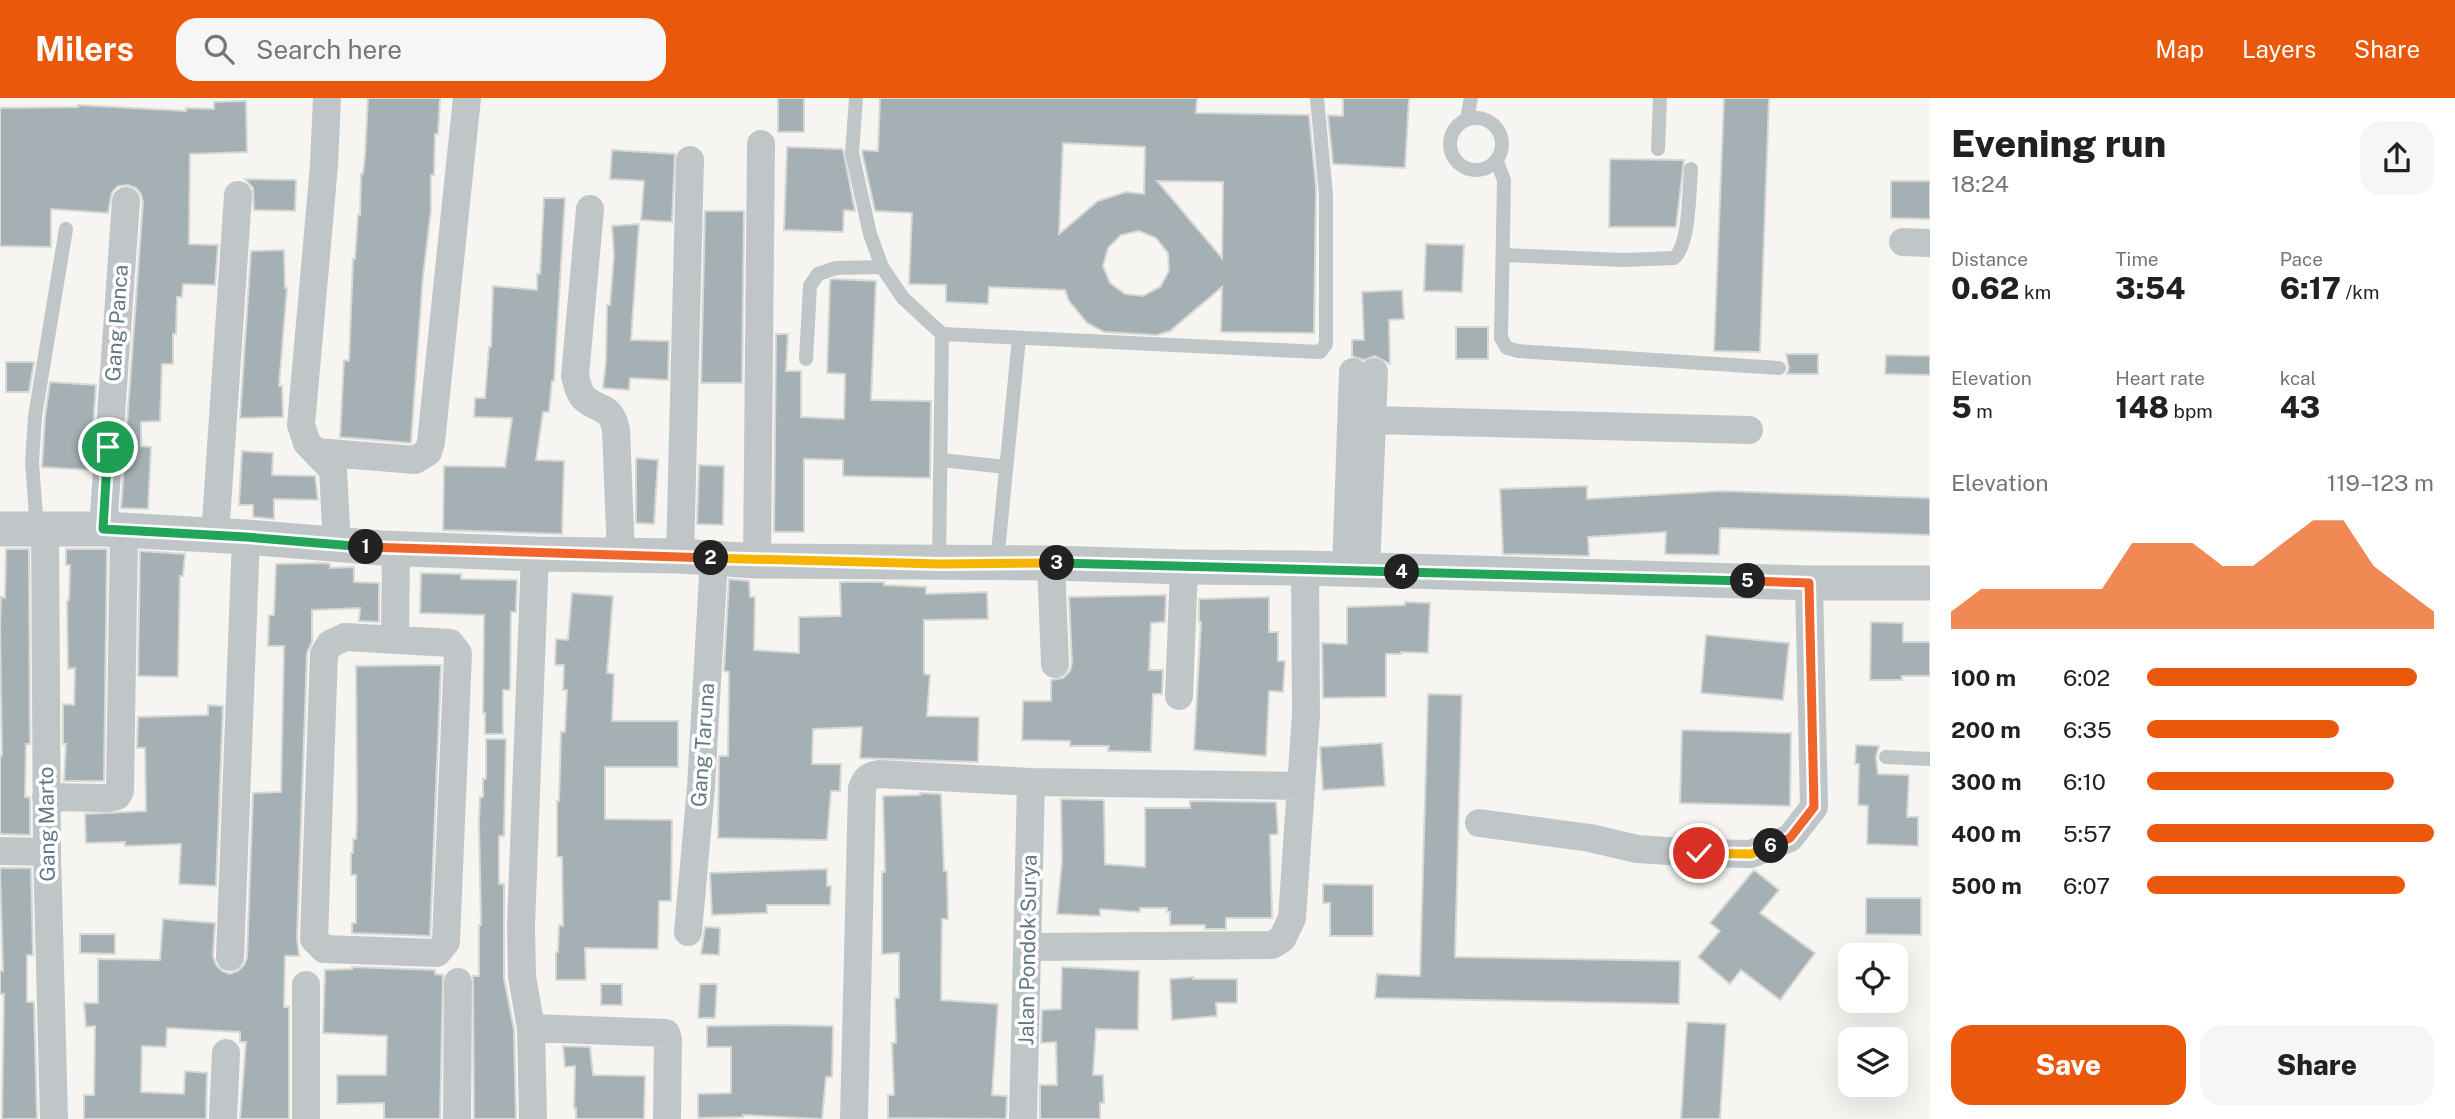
<!DOCTYPE html>
<meta charset="utf-8">
<style>
body{margin:0;font-family:"Public Sans",sans-serif;background:#f6f6f6;color:#202124;height:100vh;display:flex;flex-direction:column;font-size:26px;white-space:nowrap}
*{box-sizing:border-box;margin:0}
p{font-size:23px;color:#757577}
.icon{flex:none;width:38px;height:38px;fill:none;stroke:currentColor;stroke-width:2;stroke-linecap:round;stroke-linejoin:round}
.map{position:relative;flex:1;overflow:hidden}
.side{display:flex;flex-direction:column;background:#fff;width:525px}
.side>*{flex:none}
.buttons{position:absolute;left:1838px;top:845px;display:grid;gap:14px}
.buttons a{display:grid;place-items:center;width:70px;height:70px;border-radius:14px;background:#fff;box-shadow:0 7px 28px #0002;font-size:35px}
.pin{position:absolute;display:grid;place-items:center;width:60px;height:60px;color:#fff;margin:-30px;border:4px solid #fff;border-radius:50%;box-shadow:0 2px 7px #0007}
.km{position:absolute;width:35px;height:35px;margin:-18px;border-radius:50%;background:#222;color:#fff;font-size:19px;line-height:35px;text-align:center}
.round{display:grid;place-items:center;flex:none;width:74px;height:74px;border-radius:21px;background:#f6f6f6}
.summary{display:flex;align-items:center;justify-content:space-between;height:119px;padding:0 21px}
h1{font-size:38px;font-weight:800;line-height:52px}
.metrics{display:grid;grid-template-columns:repeat(3,1fr);gap:10px;height:119px;padding:7px 21px}
.metrics div{display:grid;align-content:center}
.metrics b{font-size:30px;font-weight:800}
.metrics small{font-size:19px;font-weight:400}
.metrics p{font-size:19px}
.chart{height:196px;padding:14px 21px}
.chart p{display:flex;justify-content:space-between}
.chart svg{width:100%;height:126px;margin-top:7px;fill:#ea580c;opacity:.7}
.button{display:flex;gap:14px;margin-top:auto;padding:14px 21px}
.button a{flex:1;height:80px;border-radius:21px;background:#ea580c;color:#fff;font-size:28px;font-weight:800;line-height:80px;text-align:center}
.button a+a{background:#f6f6f6;color:#202124}
ul{padding:0 21px;list-style:none;font-size:23px}
li{display:grid;grid-template-columns:112px 84px 1fr;align-items:center;height:52px}
li i{height:18px;border-radius:9px;background:#ea580c}
header{display:flex;align-items:center;gap:42px;box-sizing:border-box;height:98px;padding:0 35px;background:#ea580c;color:#fff}
header strong{font-size:33px}
nav{display:flex;gap:38px;margin-inline-start:auto;font-size:24px}
.search{width:490px;height:63px;background:#f6f6f6;display:flex;align-items:center;gap:18px;box-sizing:border-box;padding:0 24px;border-radius:21px;color:#757577;font-size:26px}
main{display:flex;flex:1;min-height:0}
.map>svg:first-child{display:block}
</style>
<header>
<strong>Milers</strong>
<div class="search"><svg class="icon" aria-label="search" viewBox="0 0 24 24"><circle cx="10" cy="10" r="6"/><path d="M15 15l6 6"/></svg>Search here</div>
<nav><a>Map</a><a>Layers</a><a>Share</a></nav>
</header>
<main>
<div class="map">
<svg width="1930" height="1021" viewBox="0 0 1930 1021">
<rect width="100%" height="100%" fill="#f6f5f2"/>
<path fill="#a5b0b4" stroke="#d7d7d4" stroke-width="2" fill-rule="evenodd" d="M 368,0 L 440,0 L 438,36 L 435,36 L 434,77 L 431,77 L 431,112 L 423,178 L 411,345 L 340,339 L 344,262 L 349,263 L 353,161 L 355,161 L 358,117 L 360,117 L 361,76 L 363,76 L 365,57 Z
M 778,0 L 804,0 L 804,34 L 778,34 Z
M 880,0 L 1197,0 L 1196,15 L 1309,17 L 1316,89 L 1314,235 L 1221,234 L 1222,189 L 1170,233 L 1157,237 L 1104,234 L 1087,225 L 1069,203 L 1065,192 L 989,189 L 988,206 L 946,204 L 946,187 L 909,186 L 912,115 L 875,113 L 862,54 L 862,52 L 878,53 ZM 1063,45 L 1145,49 L 1144,96 L 1126,94 L 1098,103 L 1059,136 ZM 1157,83 L 1223,84 L 1222,160 ZM 1139,133 L 1156,140 L 1168,155 L 1169,173 L 1160,189 L 1143,198 L 1125,196 L 1110,185 L 1103,168 L 1108,150 L 1121,137 Z
M 1343,0 L 1409,0 L 1405,70 L 1333,66 L 1328,17 L 1343,18 Z
M 1724,0 L 1769,0 L 1760,254 L 1714,253 Z
M 246,3 L 247,54 L 190,56 L 189,146 L 218,147 L 215,187 L 183,186 L 182,199 L 177,199 L 176,236 L 173,236 L 173,266 L 162,266 L 160,323 L 141,324 L 141,348 L 151,349 L 148,411 L 121,410 L 143,104 L 141,96 L 136,90 L 128,87 L 118,88 L 112,94 L 108,115 L 51,111 L 51,149 L 0,148 L 0,10 L 78,9 L 78,7 L 186,13 L 186,10 L 214,11 L 214,4 Z
M 787,49 L 843,51 L 855,113 L 844,112 L 843,134 L 784,132 Z
M 612,52 L 675,56 L 672,124 L 641,122 L 644,83 L 610,81 Z
M 1610,61 L 1684,62 L 1676,129 L 1609,129 Z
M 245,81 L 296,82 L 295,113 L 254,112 L 253,90 Z
M 1891,83 L 1930,83 L 1930,121 L 1891,120 Z
M 544,100 L 565,100 L 554,283 L 552,283 L 549,314 L 543,314 L 536,362 L 564,363 L 562,436 L 443,432 L 444,368 L 505,369 L 512,320 L 474,319 L 475,300 L 485,300 L 489,249 L 491,249 L 493,188 L 537,192 L 537,176 L 540,176 Z
M 705,113 L 744,113 L 742,285 L 701,285 Z
M 639,126 L 631,242 L 669,243 L 668,282 L 630,280 L 629,292 L 603,290 L 606,263 L 607,207 L 610,207 L 614,157 L 612,128 Z
M 1426,146 L 1464,147 L 1462,194 L 1424,193 Z
M 284,152 L 285,190 L 287,190 L 279,288 L 282,288 L 283,319 L 240,320 L 251,153 Z
M 834,181 L 876,183 L 871,302 L 931,303 L 930,380 L 843,378 L 843,362 L 804,361 L 804,434 L 774,434 L 776,236 L 788,236 L 786,273 L 801,273 L 801,319 L 844,321 L 845,276 L 827,275 L 830,182 Z
M 1402,192 L 1404,221 L 1389,222 L 1390,266 L 1375,258 L 1364,262 L 1352,258 L 1352,242 L 1364,242 L 1362,194 Z
M 1456,229 L 1488,229 L 1488,261 L 1456,261 Z
M 1786,256 L 1818,256 L 1818,276 L 1787,276 L 1789,270 Z
M 1886,257 L 1930,258 L 1930,277 L 1885,276 Z
M 6,264 L 34,264 L 29,294 L 6,294 Z
M 50,284 L 96,287 L 90,372 L 42,369 L 45,319 Z
M 242,353 L 273,355 L 272,377 L 315,378 L 318,402 L 274,401 L 274,421 L 253,419 L 253,407 L 239,407 Z
M 636,360 L 658,362 L 654,426 L 636,425 Z
M 699,367 L 724,368 L 723,427 L 697,426 Z
M 1587,388 L 1587,401 L 1722,393 L 1930,400 L 1930,437 L 1720,430 L 1719,457 L 1665,456 L 1666,434 L 1588,439 L 1589,458 L 1503,456 L 1500,391 Z
M 6,451 L 29,451 L 30,646 L 26,646 L 25,699 L 29,699 L 30,702 L 30,737 L 0,736 L 0,658 L 2,658 L 0,530 L 1,499 L 5,500 Z
M 66,451 L 107,451 L 104,683 L 64,683 L 66,646 L 63,646 L 63,606 L 74,607 L 75,570 L 68,571 L 67,502 L 69,502 L 70,467 L 66,467 Z
M 140,453 L 185,456 L 183,478 L 180,478 L 178,579 L 138,578 Z
M 324,465 L 330,466 L 330,470 L 354,469 L 354,484 L 379,485 L 379,524 L 359,523 L 360,510 L 312,512 L 312,544 L 307,555 L 297,840 L 299,858 L 285,858 L 284,909 L 289,909 L 289,1021 L 240,1021 L 246,944 L 240,944 L 240,934 L 167,930 L 166,949 L 142,948 L 141,994 L 184,996 L 185,973 L 207,975 L 206,1021 L 84,1021 L 84,997 L 94,997 L 95,928 L 86,929 L 84,905 L 98,905 L 98,861 L 160,862 L 163,821 L 215,825 L 213,858 L 216,867 L 222,873 L 230,876 L 238,873 L 244,867 L 247,860 L 253,695 L 281,694 L 284,548 L 268,548 L 269,517 L 274,517 L 276,466 Z
M 421,475 L 461,476 L 461,481 L 517,482 L 516,514 L 511,514 L 510,592 L 503,592 L 503,636 L 485,636 L 485,615 L 483,615 L 484,517 L 420,515 Z
M 729,481 L 749,483 L 750,499 L 755,499 L 754,552 L 799,555 L 799,519 L 841,518 L 840,484 L 884,484 L 884,487 L 926,489 L 926,496 L 987,494 L 988,521 L 924,522 L 924,576 L 930,577 L 927,618 L 979,619 L 978,664 L 860,660 L 862,629 L 813,631 L 812,666 L 841,666 L 840,693 L 831,693 L 827,742 L 718,740 L 719,658 L 728,658 L 729,574 L 724,573 Z
M 572,495 L 613,498 L 607,575 L 614,576 L 612,623 L 678,623 L 678,669 L 605,669 L 605,721 L 672,722 L 671,803 L 659,803 L 658,851 L 585,850 L 586,882 L 556,882 L 556,854 L 558,854 L 559,827 L 563,828 L 562,759 L 557,759 L 557,703 L 559,703 L 561,634 L 565,634 L 567,592 L 563,592 L 564,567 L 555,567 L 556,541 L 568,542 Z
M 1166,497 L 1165,524 L 1151,525 L 1149,572 L 1163,572 L 1162,596 L 1153,596 L 1151,654 L 1108,653 L 1109,648 L 1070,648 L 1070,643 L 1022,642 L 1023,603 L 1051,603 L 1051,582 L 1063,580 L 1070,573 L 1072,565 L 1069,499 Z
M 1269,499 L 1269,534 L 1278,534 L 1278,563 L 1285,563 L 1283,594 L 1269,593 L 1266,658 L 1194,652 L 1201,524 L 1199,524 L 1199,501 Z
M 1405,504 L 1430,505 L 1428,555 L 1401,554 L 1401,556 L 1386,556 L 1386,599 L 1323,600 L 1322,545 L 1347,546 L 1347,509 L 1405,507 Z
M 1871,524 L 1903,525 L 1903,544 L 1930,544 L 1930,578 L 1902,578 L 1902,582 L 1870,582 Z
M 1706,537 L 1789,545 L 1783,602 L 1701,595 Z
M 441,567 L 430,838 L 352,835 L 352,825 L 356,825 L 356,777 L 351,777 L 351,755 L 353,755 L 353,741 L 356,741 L 357,718 L 356,568 Z
M 1428,596 L 1462,597 L 1455,859 L 1680,863 L 1679,906 L 1375,900 L 1377,876 L 1420,878 Z
M 208,607 L 223,608 L 216,788 L 179,786 L 181,746 L 125,748 L 125,744 L 86,745 L 85,716 L 146,713 L 145,650 L 137,650 L 138,619 L 208,617 Z
M 1682,632 L 1791,635 L 1790,708 L 1680,705 Z
M 486,641 L 506,641 L 504,738 L 499,738 L 499,786 L 504,786 L 504,880 L 514,932 L 516,1021 L 474,1021 L 473,878 L 479,878 L 479,827 L 481,827 L 479,724 L 480,699 L 483,699 L 483,681 L 486,681 Z
M 1382,645 L 1385,688 L 1323,692 L 1320,649 Z
M 1856,647 L 1879,648 L 1876,659 L 1878,676 L 1909,677 L 1907,719 L 1918,719 L 1918,748 L 1867,746 L 1868,708 L 1858,707 L 1859,666 L 1855,666 Z
M 920,695 L 941,696 L 944,773 L 947,773 L 948,821 L 942,821 L 941,902 L 998,906 L 992,997 L 1007,998 L 1006,1021 L 888,1020 L 888,997 L 894,997 L 892,945 L 896,945 L 895,900 L 899,900 L 899,855 L 882,856 L 882,774 L 885,774 L 883,698 L 920,697 Z
M 1061,701 L 1104,702 L 1105,766 L 1145,769 L 1145,710 L 1190,710 L 1190,703 L 1276,704 L 1278,736 L 1270,737 L 1272,820 L 1226,820 L 1226,831 L 1205,831 L 1205,827 L 1170,827 L 1170,814 L 1167,814 L 1167,810 L 1140,810 L 1140,814 L 1100,811 L 1100,818 L 1057,816 L 1062,762 Z
M 0,770 L 31,770 L 33,857 L 27,857 L 27,904 L 34,904 L 37,1021 L 2,1021 L 4,896 L 0,896 L 0,873 L 3,873 Z
M 827,771 L 827,788 L 831,788 L 830,807 L 767,807 L 767,815 L 712,817 L 710,775 Z
M 1754,772 L 1779,792 L 1760,815 L 1815,855 L 1780,902 L 1741,872 L 1730,886 L 1698,859 L 1720,833 L 1710,825 Z
M 1323,786 L 1373,787 L 1373,838 L 1330,838 L 1330,805 L 1323,805 Z
M 1866,800 L 1921,800 L 1921,837 L 1866,836 Z
M 705,829 L 720,830 L 719,857 L 701,856 Z
M 80,836 L 115,836 L 115,856 L 80,855 Z
M 352,869 L 435,872 L 435,876 L 443,877 L 440,1021 L 384,1021 L 384,1005 L 337,1006 L 337,977 L 386,977 L 387,938 L 323,935 L 325,872 L 352,871 Z
M 1062,869 L 1139,873 L 1138,932 L 1096,931 L 1093,977 L 1103,977 L 1104,1005 L 1100,1005 L 1100,1021 L 1040,1021 L 1040,987 L 1057,987 L 1056,944 L 1041,945 L 1042,912 L 1061,911 Z
M 1193,879 L 1193,881 L 1237,881 L 1237,905 L 1216,905 L 1217,918 L 1172,922 L 1170,881 Z
M 601,886 L 622,886 L 622,907 L 601,907 Z
M 700,886 L 717,886 L 715,920 L 698,920 Z
M 1687,924 L 1726,926 L 1720,1021 L 1681,1021 Z
M 781,927 L 833,928 L 832,979 L 826,979 L 822,1021 L 743,1017 L 743,1019 L 698,1020 L 698,996 L 731,995 L 731,949 L 707,949 L 707,928 Z
M 563,948 L 590,949 L 593,977 L 645,978 L 644,1021 L 576,1021 L 576,1010 L 574,1010 L 575,968 L 565,969 Z"/>
<g fill="none" stroke-linecap="round" stroke-linejoin="round">
<path stroke="#c0c6c8" stroke-width="14" d="M 856,0 L 852,55 L 870,136 L 882,169 L 903,200 L 942,236 L 1320,254 L 1326,246 L 1326,97 L 1317,0
M1450 46a26 26 0 1 1 52 0a26 26 0 1 1-52 0Z
M 1467,21 L 1471,0
M 1658,51 L 1660,0
M 1497,64 L 1504,82 L 1501,240 L 1507,250 L 1518,253 L 1779,270
M 1504,157 L 1623,162 L 1674,160 C 1690,147 1689,92 1691,71
M 806,261 L 810,188 L 818,176 L 836,170 L 882,169
M 941,362 L 1006,369
M 37,431 L 32,365 L 35,318 L 66,131
M 997,464 L 1019,240
M 939,465 L 942,236
M 1886,659 L 1930,661"/>
<path stroke="#c0c6c8" stroke-width="28" d="M 327,0 L 324,67 L 301,327 L 307,345 L 333,372 L 337,447
M 590,111 L 575,278 C 577,286 579,295 584,300 C 599,314 611,306 616,332 L 621,457
M 1903,144 L 1930,145
M 1372,322 L 1749,332
M 317,354 L 415,362 L 428,354 L 431,344 L 467,0
M 45,431 L 47,754 L 54,1021
M 103,431 L 126,103
M 215,438 L 238,97
M 680,458 L 690,62
M 757,463 L 761,46
M 1051,465 L 1055,566
M 1346,472 L 1353,274
M 1366,473 L 1374,274
M 345,539 L 450,545 L 458,555 L 446,844 L 437,855 L 324,851 L 314,841 L 324,556 L 330,546 Z
M 395,541 L 396,451
M 1179,598 L 1184,469
M 46,699 L 108,700 L 117,698 L 120,693 L 124,432
M 1479,725 L 1590,740 L 1637,751 L 1699,755 L 1751,756 L 1790,740 L 1814,709 L 1809,485
M 0,753 L 47,754
M 688,834 L 701,689 L 714,460
M 1029,849 L 1272,847 L 1282,841 L 1292,820 L 1301,688
M 230,859 L 246,439
M 531,930 L 666,935 L 668,941 L 667,1021
M 223,1021 L 226,955
M 306,1021 L 306,887
M 457,1021 L 458,884
M 533,1021 L 531,930 L 522,879 L 521,827 L 535,456
M 854,1021 L 862,690 C 866,680 868,678 879,676 L 1031,684 L 1301,688 L 1306,617 L 1305,470
M 1023,1021 L 1031,684"/>
<path stroke="#c0c6c8" stroke-width="35" d="M 0,431 L 103,431 L 246,439 L 382,450 L 535,456 L 680,458 L 757,463 L 1051,465 L 1184,469 L 1305,470 L 1809,485 L 1930,485"/>
</g>
<g fill="none" stroke-linecap="round" stroke-linejoin="round">
<defs>
<path id="split-1" d="M 108,349 L 103,431 L 246,439 L 366,449"/>
<path id="split-2" d="M 366,449 L 711,460"/>
<path id="split-3" d="M 711,460 L 939,466 L 1057,465"/>
<path id="split-4" d="M 1057,465 L 1402,474"/>
<path id="split-5" d="M 1402,474 L 1748,483"/>
<path id="split-6" d="M 1748,483 L 1809,485 L 1814,709 L 1790,740 L 1771,748"/>
<path id="split-7" d="M 1699,755 L 1751,756 L 1771,748"/>
</defs>
<use href="#split-1" stroke="#fff" stroke-width="14"/>
<use href="#split-2" stroke="#fff" stroke-width="14"/>
<use href="#split-3" stroke="#fff" stroke-width="14"/>
<use href="#split-4" stroke="#fff" stroke-width="14"/>
<use href="#split-5" stroke="#fff" stroke-width="14"/>
<use href="#split-6" stroke="#fff" stroke-width="14"/>
<use href="#split-7" stroke="#fff" stroke-width="14"/>
<use href="#split-1" stroke="#22a559" stroke-width="9"/>
<use href="#split-2" stroke="#f0652b" stroke-width="9"/>
<use href="#split-3" stroke="#f5b400" stroke-width="9"/>
<use href="#split-4" stroke="#22a559" stroke-width="9"/>
<use href="#split-5" stroke="#22a559" stroke-width="9"/>
<use href="#split-6" stroke="#f0652b" stroke-width="9"/>
<use href="#split-7" stroke="#f5b400" stroke-width="9"/>
</g>
<g text-anchor="middle" stroke-width="7" stroke-linejoin="round" paint-order="stroke">
<g font-size="21" fill="#637984" stroke="#fff">
<text transform="translate(117 225) rotate(-86)" y="7">Gang Panca</text>
<text transform="translate(703 647) rotate(-86)" y="7">Gang Taruna</text>
<text transform="translate(47 726) rotate(-91)" y="7">Gang Marto</text>
<text transform="translate(1028 852) rotate(-89)" y="7">Jalan Pondok Surya</text>
</g>
</g>
</svg>
<div class="buttons">
<a><svg class="icon" aria-label="locate" viewBox="0 0 24 24"><circle cx="12" cy="12" r="6"/><path d="M12 2v4M12 18v4M2 12h4M18 12h4"/></svg></a>
<a><svg class="icon" aria-label="layers" viewBox="0 0 24 24"><path d="M12 4l9 5-9 5-9-5zM3 14l9 5 9-5"/></svg></a>
</div>
<div class="pin" style="left:108px;top:349px;background:#1e9e55"><svg class="icon" aria-label="arrive" viewBox="0 0 24 24"><path d="M6 21V4h12l-3 4 3 4H6"/></svg></div>
<div class="pin" style="left:1699px;top:755px;background:#d93025"><svg class="icon" aria-label="check" viewBox="0 0 24 24"><path d="M5 12l5 5 9-10"/></svg></div>
<b class="km" style="left:366px;top:449px">1</b>
<b class="km" style="left:711px;top:460px">2</b>
<b class="km" style="left:1057px;top:465px">3</b>
<b class="km" style="left:1402px;top:474px">4</b>
<b class="km" style="left:1748px;top:483px">5</b>
<b class="km" style="left:1771px;top:748px">6</b>
</div>
<section class="side">
<div class="summary"><div><h1>Evening run</h1><p>18:24</p></div><a class="round"><svg class="icon" aria-label="share" viewBox="0 0 24 24"><path d="M12 15V3M7 8l5-5 5 5M5 13v7h14v-7"/></svg></a></div>
<div class="metrics">
<div><p>Distance</p><b>0.62<small> km</small></b></div>
<div><p>Time</p><b>3:54</b></div>
<div><p>Pace</p><b>6:17<small> /km</small></b></div>
</div>
<div class="metrics">
<div><p>Elevation</p><b>5<small> m</small></b></div>
<div><p>Heart rate</p><b>148<small> bpm</small></b></div>
<div><p>kcal</p><b>43</b></div>
</div>
<div class="chart"><p><span>Elevation</span>119–123 m</p>
<svg viewBox="0 0 160 44" preserveAspectRatio="none"><path d="M0 44V38L10 30L20 30L30 30L40 30L50 30L60 14L70 14L80 14L90 22L100 22L110 14L120 6L130 6L140 22L150 30L160 38V44z"/></svg>
</div>
<ul>
<li><b>100 m</b>6:02<i style="width:94%"></i></li>
<li><b>200 m</b>6:35<i style="width:67%"></i></li>
<li><b>300 m</b>6:10<i style="width:86%"></i></li>
<li><b>400 m</b>5:57<i style="width:100%"></i></li>
<li><b>500 m</b>6:07<i style="width:90%"></i></li>
</ul>
<div class="button"><a>Save</a><a>Share</a></div>
</section>
</main>
